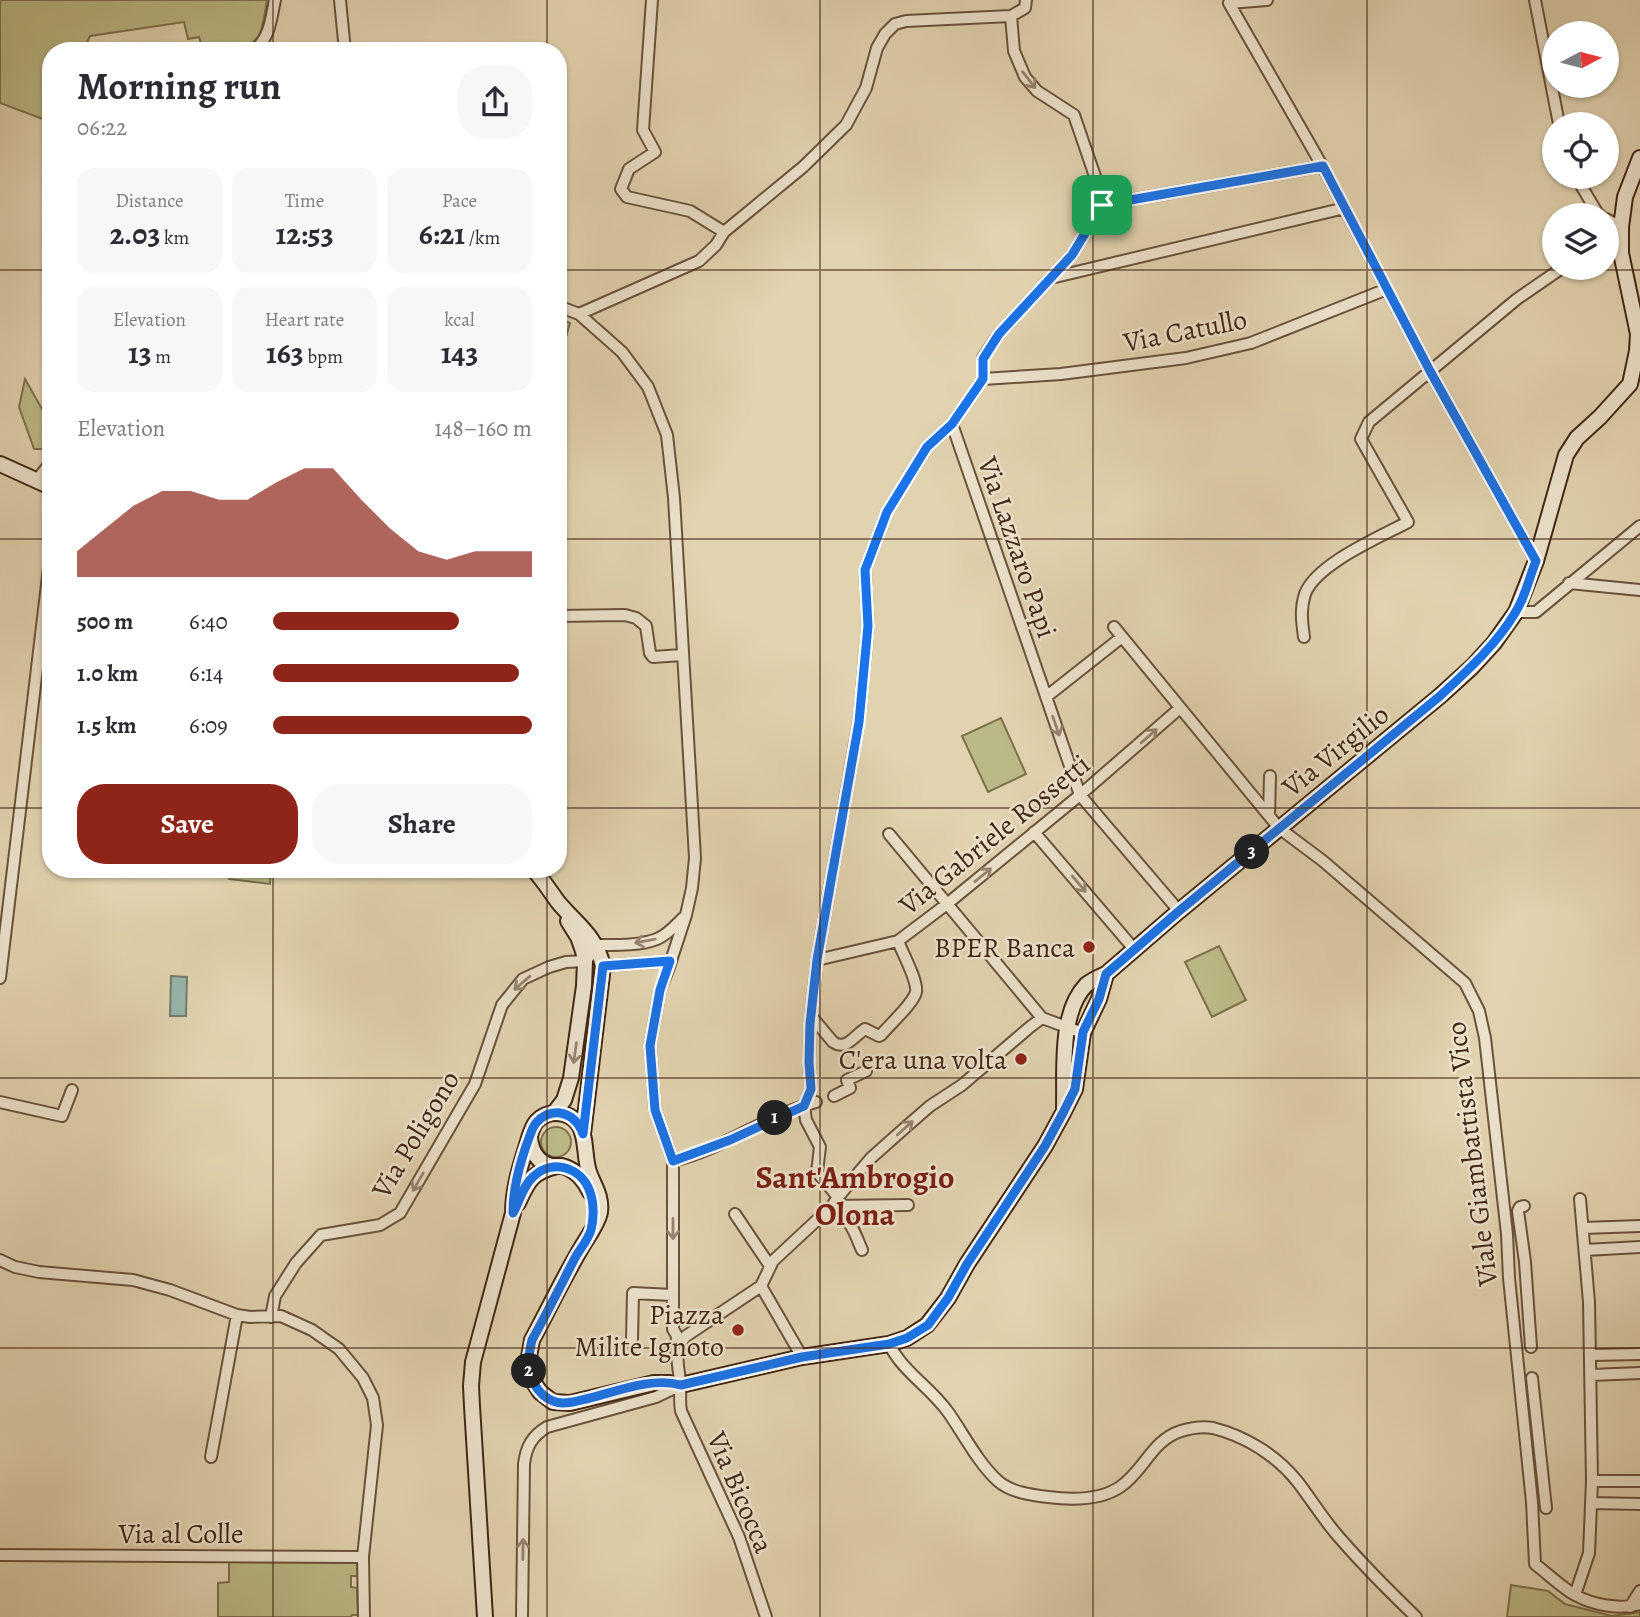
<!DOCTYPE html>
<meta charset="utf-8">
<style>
body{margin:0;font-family:Alegreya,serif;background:#f7f7f7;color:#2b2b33;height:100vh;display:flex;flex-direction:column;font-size:26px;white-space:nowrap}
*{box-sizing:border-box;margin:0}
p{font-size:23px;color:#7c7c81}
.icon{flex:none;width:38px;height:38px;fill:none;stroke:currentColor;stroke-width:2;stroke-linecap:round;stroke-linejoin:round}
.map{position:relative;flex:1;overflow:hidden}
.sheet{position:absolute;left:42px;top:42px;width:525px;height:836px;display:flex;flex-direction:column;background:#fff;border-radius:28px;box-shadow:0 2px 5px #0004}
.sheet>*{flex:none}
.needle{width:46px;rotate:83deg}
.controls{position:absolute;left:1542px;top:21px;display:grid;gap:14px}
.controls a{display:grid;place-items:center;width:77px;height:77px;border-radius:50%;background:#fff;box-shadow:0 2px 5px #0004;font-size:35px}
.pin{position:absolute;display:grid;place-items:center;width:60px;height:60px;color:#fff;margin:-30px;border-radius:14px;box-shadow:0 4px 10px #0006}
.km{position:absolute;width:35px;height:35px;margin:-18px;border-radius:50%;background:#222;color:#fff;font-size:19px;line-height:35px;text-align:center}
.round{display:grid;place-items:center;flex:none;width:74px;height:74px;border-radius:28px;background:#f7f7f7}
.headline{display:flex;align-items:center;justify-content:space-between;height:119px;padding:0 35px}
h1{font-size:38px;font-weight:700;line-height:52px}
.figures{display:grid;grid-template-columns:repeat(3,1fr);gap:10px;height:119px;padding:7px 35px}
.figures div{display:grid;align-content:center;border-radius:18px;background:#f7f7f7;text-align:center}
.figures b{font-size:30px;font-weight:700}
.figures small{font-size:19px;font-weight:400}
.figures p{font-size:19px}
.chart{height:196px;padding:14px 35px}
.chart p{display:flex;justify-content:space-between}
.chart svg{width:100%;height:126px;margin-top:7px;fill:#8f2418;opacity:.7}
.cta{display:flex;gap:14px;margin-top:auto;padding:14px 35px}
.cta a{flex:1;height:80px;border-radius:28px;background:#8f2418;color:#fff;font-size:28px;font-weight:700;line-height:80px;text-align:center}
.cta a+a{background:#f7f7f7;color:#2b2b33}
ul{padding:0 35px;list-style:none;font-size:23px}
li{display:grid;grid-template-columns:112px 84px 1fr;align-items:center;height:52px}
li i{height:18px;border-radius:9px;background:#8f2418}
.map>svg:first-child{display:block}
</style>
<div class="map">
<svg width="1640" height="1617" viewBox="0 0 1640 1617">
<rect width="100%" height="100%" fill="#e2d3b0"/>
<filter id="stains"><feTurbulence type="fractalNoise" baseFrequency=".00286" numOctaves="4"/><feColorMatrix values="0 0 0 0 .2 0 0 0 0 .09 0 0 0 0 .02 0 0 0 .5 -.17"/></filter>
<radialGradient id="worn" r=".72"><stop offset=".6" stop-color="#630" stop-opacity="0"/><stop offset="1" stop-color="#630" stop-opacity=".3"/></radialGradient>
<path fill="#bbba86" stroke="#7e704e" stroke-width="2" d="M 0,0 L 267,0 C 265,11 264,23 260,33 C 252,52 221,51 205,51 L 202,47 L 199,37 L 188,39 L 184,22 L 90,36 L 83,51 L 51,51 L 51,122 L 0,103 Z
M 558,318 L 570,323 L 558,365 Z
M 25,379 L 42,409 L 51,408 L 51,446 L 43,449 L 34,449 L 19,407 Z
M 1001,718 L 1026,774 L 988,792 L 962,736 Z
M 231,870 L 271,870 L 270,884 L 229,879 Z
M 1219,946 L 1246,1000 L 1212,1017 L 1185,962 Z
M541 1142a15 15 0 1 1 30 0a15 15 0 1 1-30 0Z
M 229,1562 L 357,1562 L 358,1576 L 351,1576 L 351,1587 L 357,1588 L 358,1615 L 352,1615 L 351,1617 L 218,1617 L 218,1583 L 229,1582 Z
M 1511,1585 L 1548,1591 L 1565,1604 L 1612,1616 L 1640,1612 L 1640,1617 L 1507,1617 Z"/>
<path fill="#95b7ae" stroke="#747d71" stroke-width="2" d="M 171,976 L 187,977 L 186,1016 L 170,1016 Z"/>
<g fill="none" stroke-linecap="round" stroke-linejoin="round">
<defs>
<path id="street" d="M 340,0 L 345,51
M 652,0 L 643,130 L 655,152 L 629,169 L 621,189 L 627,197 L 690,211 L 724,232
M 1535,0 L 1559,124
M 1229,3 L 1328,176 L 1430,371 L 1536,561
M 1229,3 L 1267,0
M 1011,16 L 1014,51 L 1025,77 L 1037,91 L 1074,115 L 1098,185 L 1102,205 L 1072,255 L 999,334 L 983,358 L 983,379 L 952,424 L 1080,795 L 1179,911
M 253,51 C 270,39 271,19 275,0
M 1576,177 L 1598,214 L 1600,215
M 1102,205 L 1323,166
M 1606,219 L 1621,227 L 1606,237
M 1051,278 L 1345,208
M 558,306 L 579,314 L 622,352 L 648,387 L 667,435 L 674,498 L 695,858 L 692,888 L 686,915 L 668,970 L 660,990 L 650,1046 L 655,1110 L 673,1161 L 673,1329 L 677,1336 L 676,1356
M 579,314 L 699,261 L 716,245 L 724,232 L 803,167 L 846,125 L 866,88 L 877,48 L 885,34 L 895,24 L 906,21 L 1011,16 L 1025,8 L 1026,0
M 983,379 L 1061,374 L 1186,358 L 1251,343 L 1387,289
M 37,480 L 51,462
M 1569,583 L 1640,590
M 1516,612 L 1536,612 L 1640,526
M 558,616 L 625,615 L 636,618 L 646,626 L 650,653 L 653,657 L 682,655
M 1114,627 L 1279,828 L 1323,861 L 1465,983 L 1479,1011 L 1485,1038 L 1507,1234 L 1509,1278 L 1532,1502 L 1535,1564 C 1548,1574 1561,1587 1575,1595 C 1593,1605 1620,1610 1640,1604
M 1304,637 C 1302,622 1300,609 1305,594 C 1316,564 1380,537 1408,522 L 1361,439 L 1369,422 L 1517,299 L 1562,268
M 1046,697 L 1122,637
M 1269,815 L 1270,776
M 1034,832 L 1134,949
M 889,834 L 1042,1018
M 817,960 L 898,941 L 947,904 L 1080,795 L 1180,708
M 603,966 L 670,961
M 0,978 L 51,551
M 811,1016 L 833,1042 C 846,1051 854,1036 865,1029 L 879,1036 L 881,1035 C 890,1024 913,1004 916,992 C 918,981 902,952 898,941
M 1042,1018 L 1083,1033
M 834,1096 L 850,1088 L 847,1080 L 866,1071
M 0,1102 L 62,1116 L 72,1090
M 673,1161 C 723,1149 766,1116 816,1102
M 838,1197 L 817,1172 L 820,1147 L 806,1120 L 804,1106 L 811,1089 L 809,1062 L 810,1024 L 817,960 L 859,721 L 868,626 L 865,570 L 887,512 L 927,447 L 952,424
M 832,1206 L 908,1205
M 1524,1206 L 1520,1207 L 1518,1211 L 1525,1262 L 1531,1347
M 735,1214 L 770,1266
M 822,1215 C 851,1212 852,1228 862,1250
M 1583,1228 L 1640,1226
M 1585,1250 L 1640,1247
M 0,1260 L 15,1267 L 39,1272 L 133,1280 L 170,1290 L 237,1315 L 250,1317 L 281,1316 L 312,1330 L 339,1349 L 363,1378 L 373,1398 L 377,1425 L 363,1557 L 364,1617
M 761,1286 L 773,1261 L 832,1206 L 838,1197 L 871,1158 L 907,1126 L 930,1106 L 962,1085 L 1030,1027 L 1042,1018
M 271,1317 L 275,1296 L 296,1263 L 321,1235 L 380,1225 L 400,1213 L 475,1084 L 502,1005 L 523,979 L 549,967 L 566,962 L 585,961 L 589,957 L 596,945 C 615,945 639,946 657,939 C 667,935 676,925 683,918
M 632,1339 L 633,1293 L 672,1295
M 889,1344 C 903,1372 930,1387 948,1412 C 963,1433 978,1463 998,1481 C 1010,1492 1031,1495 1048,1497 C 1071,1500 1099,1501 1120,1487 C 1144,1471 1152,1440 1181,1431 C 1191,1428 1202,1426 1213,1428 C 1245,1436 1276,1455 1297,1481 C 1311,1499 1323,1519 1338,1536 C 1363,1565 1389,1591 1416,1617
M 1590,1355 L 1640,1354
M 1591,1375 L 1640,1373
M 1532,1378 L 1546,1508
M 211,1457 L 237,1315
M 1592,1481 L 1640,1481
M 1591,1503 L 1640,1504
M 0,1555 L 363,1557
M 1575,1595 L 1589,1553 L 1592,1481 L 1589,1302 L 1580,1199
M 1630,1607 L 1640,1591
M 522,1617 L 524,1464 C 526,1447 532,1436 547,1427 L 656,1397 L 681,1385
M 766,1617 L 739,1537 L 681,1411 C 679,1401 681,1393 680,1383 C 679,1364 672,1351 686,1336 L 761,1286 L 802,1357"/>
<path id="secondary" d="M 0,464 L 51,487
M 534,870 C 543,880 550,891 558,902 C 577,925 595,934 603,966 L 583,1134
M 1064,1108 C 1065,1071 1059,1013 1086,985 C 1092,980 1099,977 1106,974
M 554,1113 L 564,1100 L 571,1078 L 584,986 L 585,961 L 583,951 L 578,937 L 568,921
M 530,1137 C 531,1151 537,1162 551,1166 C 555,1166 559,1166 562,1166 C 575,1169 585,1181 590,1192
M 518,1203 C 528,1181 532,1172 557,1166
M 485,1617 L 472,1406 L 471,1386 L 473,1362 L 513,1213 C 513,1186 522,1161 530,1135 C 532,1130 533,1125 537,1121 C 542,1116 549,1113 556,1113 C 565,1113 574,1117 579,1125 C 587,1138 584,1157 589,1172 C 594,1186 602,1196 600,1212 C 598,1224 586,1239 580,1250 C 563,1279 548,1310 532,1340 L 529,1357 L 529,1375 L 540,1392 L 553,1402 L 570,1403 L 654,1383 L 668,1383 L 681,1385 L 802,1357 L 889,1344 L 907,1338 L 927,1325 L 948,1298 L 967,1264 L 1045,1146 L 1063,1113 L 1075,1089 L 1083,1033 L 1099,999 L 1106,974 L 1179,911 L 1440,696 L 1472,667 L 1494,643 L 1516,612 L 1536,561 L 1566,455 L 1577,438 L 1600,417 L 1630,384 L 1637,351 L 1638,334 L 1621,253 L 1621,227 L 1625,197 L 1640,158"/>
</defs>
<use href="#street" stroke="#6a523c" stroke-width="14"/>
<use href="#secondary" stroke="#422715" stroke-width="18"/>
<use href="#street" stroke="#ece2cc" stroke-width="10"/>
<use href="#secondary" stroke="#ece2cc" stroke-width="14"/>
</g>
<defs><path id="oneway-shaft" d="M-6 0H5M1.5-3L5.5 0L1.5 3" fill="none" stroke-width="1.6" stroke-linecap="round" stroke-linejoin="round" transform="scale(1.75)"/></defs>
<g stroke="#978470">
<use href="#oneway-shaft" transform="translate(1029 80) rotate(52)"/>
<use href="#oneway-shaft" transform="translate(1056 726) rotate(71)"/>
<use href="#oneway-shaft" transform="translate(1149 736) rotate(-41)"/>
<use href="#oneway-shaft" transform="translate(983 875) rotate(-39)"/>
<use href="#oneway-shaft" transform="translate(1079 884) rotate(50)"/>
<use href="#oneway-shaft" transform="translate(645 941) rotate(170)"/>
<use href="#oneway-shaft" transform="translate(522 983) rotate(139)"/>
<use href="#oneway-shaft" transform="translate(575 1053) rotate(98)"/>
<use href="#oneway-shaft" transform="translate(905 1128) rotate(-42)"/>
<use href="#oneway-shaft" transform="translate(418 1182) rotate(120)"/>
<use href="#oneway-shaft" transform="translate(673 1229) rotate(90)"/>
<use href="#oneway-shaft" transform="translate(523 1549) rotate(-89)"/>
</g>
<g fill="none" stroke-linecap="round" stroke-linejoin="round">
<defs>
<path id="route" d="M 1323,166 L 1430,371 L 1536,561 C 1529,578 1525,598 1515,613 C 1496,645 1467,671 1440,696 L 1179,911 L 1106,974 L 1099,999 L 1083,1032 L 1075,1089 L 1063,1113 L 1045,1146 L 967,1264 L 948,1298 L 928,1325 L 907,1338 L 889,1344 L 802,1357 L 681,1385 C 652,1377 618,1391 590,1398 C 581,1400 572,1403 563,1403 C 555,1403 549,1400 543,1395 C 526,1379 527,1361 532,1340 C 547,1313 561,1285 575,1258 C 580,1249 588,1240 591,1230 C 594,1219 594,1203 590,1192 C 582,1168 553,1158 534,1176 C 523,1185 520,1201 513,1213 C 513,1188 520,1162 529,1138 C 531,1133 532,1128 536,1123 C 542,1116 550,1112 560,1113 C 572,1115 579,1123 583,1134 L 603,966 L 670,961 L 660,990 L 650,1046 L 655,1110 L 673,1161 L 730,1140 L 804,1106 L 811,1089 L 809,1062 L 810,1024 L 817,960 L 859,722 L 868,626 L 865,570 L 887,512 L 927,447 L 952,424 L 983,379 L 983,359 L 999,334 L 1072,255 L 1102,205 Z"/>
</defs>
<use href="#route" stroke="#fff" stroke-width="14"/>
<use href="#route" stroke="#1a73e8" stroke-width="9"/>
</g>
<path fill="none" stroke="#422715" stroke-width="2" stroke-opacity="0.55" d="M 273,0 L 273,51M 547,0 L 547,51M 820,0 L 820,1617M 1093,0 L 1093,1617M 1367,0 L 1367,1617M 0,270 L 51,270M 558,270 L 1640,270M 0,539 L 51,539M 558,539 L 1640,539M 0,808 L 51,808M 558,808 L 1640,808M 273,870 L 273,1617M 547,870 L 547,1617M 0,1078 L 1640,1078M 0,1348 L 1640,1348"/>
<g fill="#8f2418" stroke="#ece2cc" stroke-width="2.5">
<circle cx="1089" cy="947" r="7"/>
<circle cx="1021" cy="1059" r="7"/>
<circle cx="738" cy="1330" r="7"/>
</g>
<g text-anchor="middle" stroke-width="5" stroke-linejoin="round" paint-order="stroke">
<g font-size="28" fill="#422715" stroke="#ece2cc">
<text transform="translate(1185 330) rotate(-11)" y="10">Via Catullo</text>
<text transform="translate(1018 547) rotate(71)" y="10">Via Lazzaro Papi</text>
<text transform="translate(1335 750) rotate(-39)" y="10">Via Virgilio</text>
<text transform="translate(994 834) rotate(-39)" y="10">Via Gabriele Rossetti</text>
<text transform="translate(415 1134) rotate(-59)" y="10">Via Poligono</text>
<text transform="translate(1471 1154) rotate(-97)" y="10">Viale Giambattista Vico</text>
<text transform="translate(741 1492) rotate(67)" y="10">Via Bicocca</text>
<text x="181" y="1543">Via al Colle</text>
</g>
<g font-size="28" fill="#422715" stroke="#ece2cc" text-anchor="end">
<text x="1075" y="957">BPER Banca</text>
<text x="1007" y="1069">C'era una volta</text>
<text x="724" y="1324">Piazza<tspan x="724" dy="32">Milite Ignoto</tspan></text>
</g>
<g font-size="32" font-weight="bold" fill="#7a1f14" stroke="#ece2cc">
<text x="855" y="1188">Sant'Ambrogio<tspan x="855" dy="37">Olona</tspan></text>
</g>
</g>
<rect width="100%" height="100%" filter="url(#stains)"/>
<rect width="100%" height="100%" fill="url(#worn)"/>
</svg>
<div class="controls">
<a><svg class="needle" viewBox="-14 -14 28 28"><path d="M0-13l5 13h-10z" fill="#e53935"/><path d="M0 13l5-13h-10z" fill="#7c7c81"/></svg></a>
<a><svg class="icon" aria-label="locate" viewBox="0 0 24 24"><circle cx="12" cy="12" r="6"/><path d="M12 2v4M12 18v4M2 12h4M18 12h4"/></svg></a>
<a><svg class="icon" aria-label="layers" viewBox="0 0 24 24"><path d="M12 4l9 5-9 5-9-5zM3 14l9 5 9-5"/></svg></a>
</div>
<div class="pin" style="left:1102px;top:205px;background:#1e9e55"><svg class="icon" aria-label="arrive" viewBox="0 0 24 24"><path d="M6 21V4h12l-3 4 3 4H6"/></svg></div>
<b class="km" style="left:775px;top:1118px">1</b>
<b class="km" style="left:529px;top:1371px">2</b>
<b class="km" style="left:1252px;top:852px">3</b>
<section class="sheet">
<div class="headline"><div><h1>Morning run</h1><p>06:22</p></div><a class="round"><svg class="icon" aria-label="share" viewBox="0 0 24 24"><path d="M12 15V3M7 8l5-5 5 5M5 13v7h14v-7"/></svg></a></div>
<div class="figures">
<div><p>Distance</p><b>2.03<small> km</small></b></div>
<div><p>Time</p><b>12:53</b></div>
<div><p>Pace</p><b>6:21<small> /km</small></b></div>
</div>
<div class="figures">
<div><p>Elevation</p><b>13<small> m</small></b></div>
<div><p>Heart rate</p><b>163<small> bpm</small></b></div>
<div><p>kcal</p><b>143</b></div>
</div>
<div class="chart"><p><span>Elevation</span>148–160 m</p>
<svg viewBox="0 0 160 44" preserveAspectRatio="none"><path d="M0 44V35L10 27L20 19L30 14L40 14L50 17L60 17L70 11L80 6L90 6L100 17L110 27L120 35L130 38L140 35L150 35L160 35V44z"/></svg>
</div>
<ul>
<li><b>500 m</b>6:40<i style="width:72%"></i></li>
<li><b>1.0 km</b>6:14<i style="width:95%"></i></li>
<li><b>1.5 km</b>6:09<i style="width:100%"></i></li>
</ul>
<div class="cta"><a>Save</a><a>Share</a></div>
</section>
</div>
